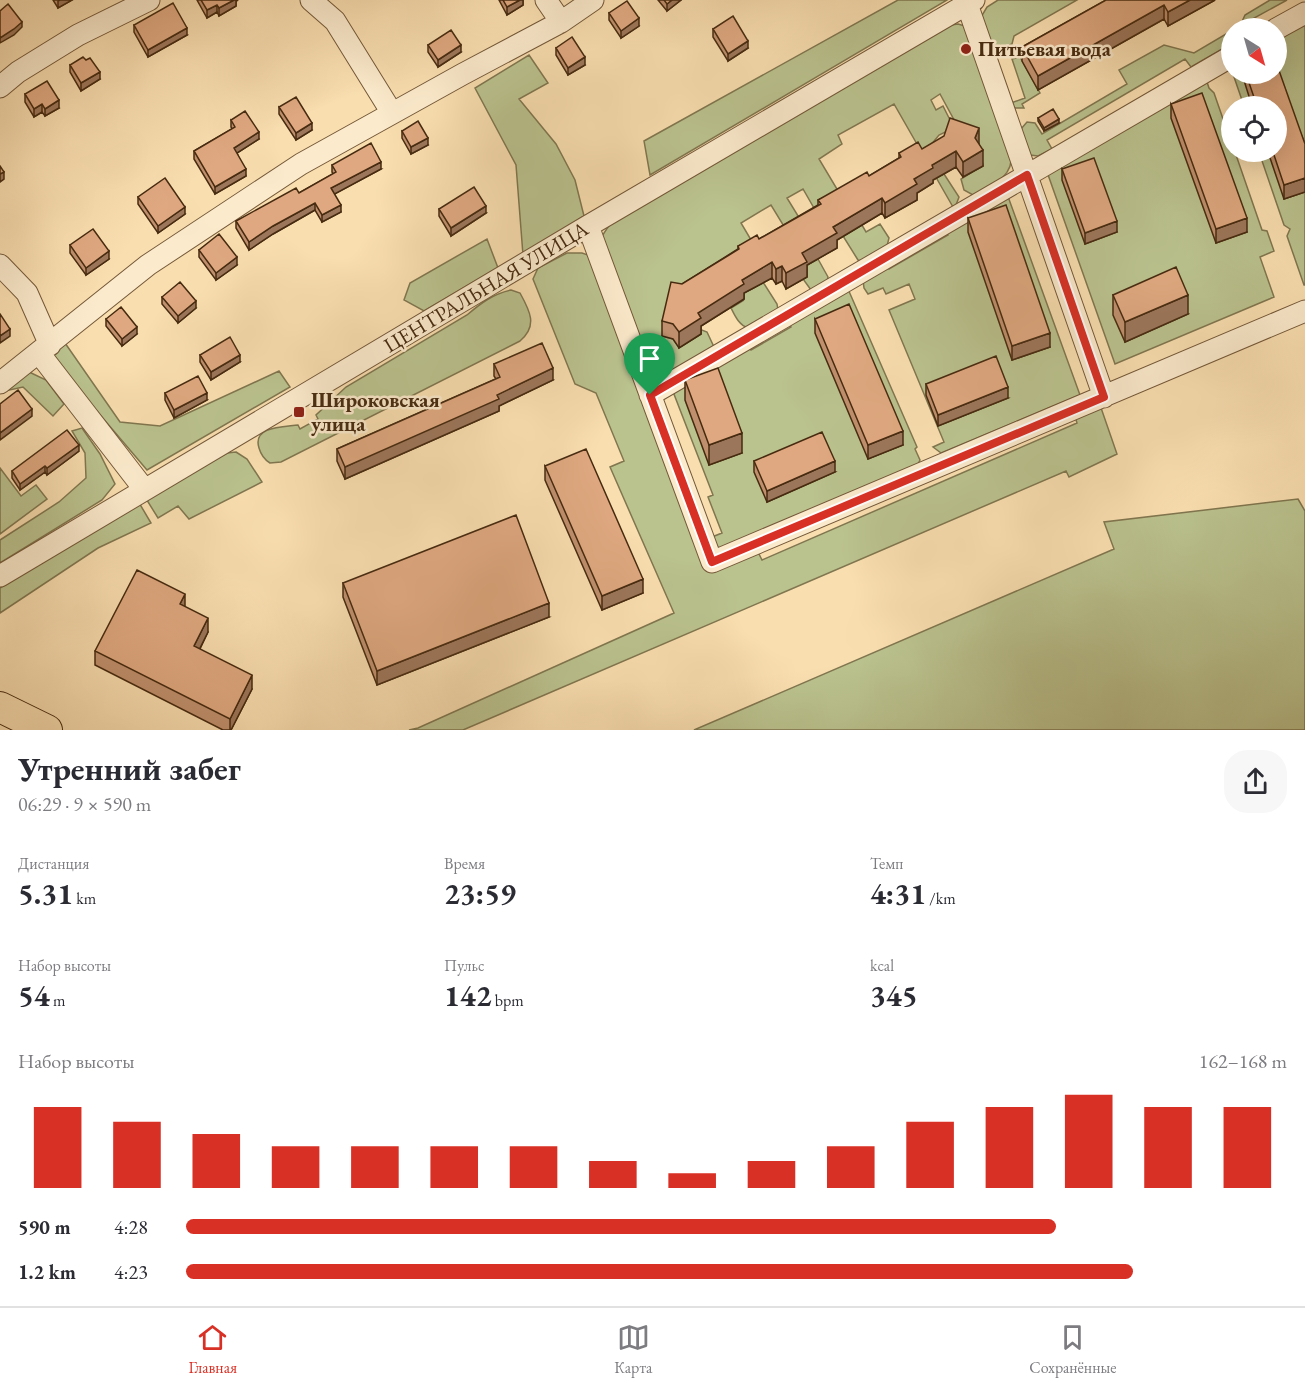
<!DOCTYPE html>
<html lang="ru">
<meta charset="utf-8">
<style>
body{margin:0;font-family:"EB Garamond",serif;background:#f7f7f7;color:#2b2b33;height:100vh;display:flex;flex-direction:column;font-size:22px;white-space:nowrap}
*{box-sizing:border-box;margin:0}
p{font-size:20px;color:#7c7c81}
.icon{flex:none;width:33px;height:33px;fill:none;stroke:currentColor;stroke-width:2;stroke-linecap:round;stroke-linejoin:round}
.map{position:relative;height:730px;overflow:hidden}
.sheet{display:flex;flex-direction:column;background:#fff;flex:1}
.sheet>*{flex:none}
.needle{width:39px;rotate:143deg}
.buttons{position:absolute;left:1221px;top:18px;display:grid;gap:12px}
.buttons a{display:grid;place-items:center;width:66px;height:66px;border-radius:50%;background:#fff;box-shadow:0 6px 24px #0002;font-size:30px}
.pin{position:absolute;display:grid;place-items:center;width:51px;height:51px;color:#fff;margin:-62px -26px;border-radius:50% 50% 50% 0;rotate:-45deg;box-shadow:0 0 6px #0007}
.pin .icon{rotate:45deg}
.round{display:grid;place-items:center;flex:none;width:63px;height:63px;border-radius:24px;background:#f7f7f7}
.head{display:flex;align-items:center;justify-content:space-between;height:102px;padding:0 18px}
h1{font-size:33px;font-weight:700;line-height:45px}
.stats{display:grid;grid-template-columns:repeat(3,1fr);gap:9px;height:102px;padding:6px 18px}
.stats div{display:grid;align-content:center}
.stats b{font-size:30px;font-weight:700}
.stats small{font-size:16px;font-weight:400}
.stats p{font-size:16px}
.chart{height:168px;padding:12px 18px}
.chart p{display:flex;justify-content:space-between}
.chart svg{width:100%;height:108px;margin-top:6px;stroke:#d93025;stroke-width:6}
ul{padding:0 18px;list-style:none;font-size:20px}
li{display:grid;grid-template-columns:96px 72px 1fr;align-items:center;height:45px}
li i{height:15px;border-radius:8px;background:#d93025}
.tab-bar{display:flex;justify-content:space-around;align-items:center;height:84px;border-top:2px solid #e1e1e2;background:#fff;font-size:16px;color:#7c7c81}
.tab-bar a{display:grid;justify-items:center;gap:3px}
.tab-bar .current{color:#d93025}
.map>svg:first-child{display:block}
</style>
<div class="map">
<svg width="1305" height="730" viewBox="0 0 1305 730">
<rect width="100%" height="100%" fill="#f9deb0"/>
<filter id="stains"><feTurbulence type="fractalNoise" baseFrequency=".00333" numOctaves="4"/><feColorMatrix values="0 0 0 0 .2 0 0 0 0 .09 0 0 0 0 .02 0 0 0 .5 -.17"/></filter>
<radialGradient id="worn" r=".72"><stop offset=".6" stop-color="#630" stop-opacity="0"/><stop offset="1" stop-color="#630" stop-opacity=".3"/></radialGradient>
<path fill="#bac28e" stroke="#80764f" stroke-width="1.5" d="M 898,0 L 947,0 L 650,175 L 644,141 Z
M 998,0 L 1077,0 L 1014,36 L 1012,44 C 1005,48 999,48 991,44 L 981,17 L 987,7 Z
M 1270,0 L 1287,0 L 1236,28 L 1240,26 L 1245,15 Z
M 1305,18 L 1305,285 L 1304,285 L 1287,236 L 1290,229 L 1284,225 L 1259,152 L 1276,152 L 1276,106 L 1244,106 L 1233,74 L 1276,74 L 1277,35 Z
M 958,24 L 965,26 L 1011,161 C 1010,178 987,190 973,195 L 964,190 L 961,179 L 982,166 L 958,127 L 940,94 L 931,100 L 936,110 L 943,106 L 954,128 L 939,135 L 930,146 L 941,175 L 944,174 L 959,197 L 956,205 L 953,207 L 894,104 L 838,135 L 842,144 L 819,159 L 853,216 L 856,215 L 866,232 L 880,224 L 889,238 L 887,246 L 861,261 L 858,260 L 843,236 L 853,230 L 839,204 L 818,215 L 803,189 L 787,198 L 803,224 L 788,233 L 771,205 L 741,223 L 757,250 L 753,288 L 763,282 L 777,304 L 778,310 L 748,328 C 739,325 735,316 731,308 L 744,300 L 662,336 L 673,339 L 679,347 L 702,330 L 707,332 L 714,347 L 664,376 L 656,373 L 650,367 L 602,236 L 610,224 L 951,25 Z
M 1231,31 L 1231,44 L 1191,67 L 1185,59 L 1047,140 L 1052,149 L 1038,156 L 1030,155 L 1021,129 L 1027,122 L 1035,123 L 1042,134 L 1127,84 L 1119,70 L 1164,45 L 1194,53 Z
M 529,55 L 548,83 L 519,99 L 556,144 L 575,180 L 584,216 L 523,255 L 516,165 L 475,88 Z
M 1020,57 L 1040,93 L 1022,104 L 1024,108 L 1015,108 L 1008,104 L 1025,98 L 1012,59 Z
M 1206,79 L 1209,88 L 1214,93 L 1231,142 L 1232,152 L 1235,152 L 1262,230 L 1267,231 L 1274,251 L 1260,257 L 1274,297 L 1115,364 L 1046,169 Z
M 1006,191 L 1080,395 L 941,453 L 933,447 L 944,442 L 889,310 L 915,299 L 909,284 L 886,294 L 883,288 L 868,294 L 864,288 L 863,280 L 885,262 L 889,269 L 948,235 L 944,228 Z
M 487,239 L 498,268 L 424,311 L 404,300 L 410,283 Z
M 567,253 L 582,253 L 588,255 L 711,570 L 757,550 L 762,560 L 1077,423 L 1074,413 L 1099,402 L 1117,454 L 1069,477 L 1066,471 L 463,730 L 409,730 L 418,728 L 674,613 L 610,467 L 624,461 L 596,393 L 575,384 L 533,279 L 538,268 Z
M 818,259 L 828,277 L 827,281 L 811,290 L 803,279 L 807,276 L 802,268 Z
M 848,289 L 917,447 L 915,449 L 920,460 L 918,464 L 722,550 L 717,547 L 712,537 L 722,533 L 708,497 L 713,495 L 672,389 L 746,344 L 751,350 L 791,327 L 787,319 Z
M 511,290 L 520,293 C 530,311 538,326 520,341 L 281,462 L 270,463 C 265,460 261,455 259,448 C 252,426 284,427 298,425 L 300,429 L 318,419 L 316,415 L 346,387 L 467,315 C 481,303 493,294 511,290 Z
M 65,343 L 120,422 L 160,426 L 279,371 L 290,387 L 147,470 L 50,356 Z
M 25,370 L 46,380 L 64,404 L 53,416 L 23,387 L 0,392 Z
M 82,428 L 100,454 L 115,484 L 102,500 L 0,563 L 0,540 L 59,502 L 86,478 L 85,453 L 72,431 Z
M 236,452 L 247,459 L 262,482 L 189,519 L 178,506 L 158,518 L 145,497 L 227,453 Z
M 0,468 L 21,496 L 36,485 L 47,499 L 0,534 Z
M 1298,499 L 1305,511 L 1305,730 L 694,730 L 1114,549 L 1104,522 Z
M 138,501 L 151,523 L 98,548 L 0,613 L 0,588 Z"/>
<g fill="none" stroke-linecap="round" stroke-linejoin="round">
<defs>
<path id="minor" d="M 311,0 L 335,21 L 392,113
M 546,0 L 561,22
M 967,4 L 1104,397
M 1276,29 L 1305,13
M 0,87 L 18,72 L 78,35 L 149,0
M 588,226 L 712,562 L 1305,311
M 0,265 L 27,293 L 50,345
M 39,353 L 144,489
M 0,383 L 148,265 L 301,164 L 463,74 L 561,22 L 593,0
M 650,395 L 1232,56
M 0,576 L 588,226 L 974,0"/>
<path id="highway" d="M 0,707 L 47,730"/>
</defs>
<use href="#minor" stroke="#745838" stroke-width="23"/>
<use href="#highway" stroke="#472b10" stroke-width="32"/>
<use href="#minor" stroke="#fbeacc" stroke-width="21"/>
<use href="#highway" stroke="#f9deb0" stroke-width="30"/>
</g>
<path fill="#c0906e" stroke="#472b10" stroke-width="1.5" d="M 53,0 L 72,0 L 58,8 Z
M 197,0 L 238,0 L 236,1 L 236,6 L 219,16 L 217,12 L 207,18 Z
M 499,0 L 523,0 L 523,5 L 507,15 Z
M 658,0 L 681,0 L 667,11 Z
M 1106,0 L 1215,0 L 1168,26 L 1164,19 L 1038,90 L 1022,61 L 1022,47 Z
M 609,13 L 639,26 L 621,38 L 609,20 Z
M 134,25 L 187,35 L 148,57 L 134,32 Z
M 713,29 L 748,48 L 728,61 L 713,37 Z
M 428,45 L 461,52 L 438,67 L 428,52 Z
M 556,48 L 585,65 L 568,75 L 556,55 Z
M 70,65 L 100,79 L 81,91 L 70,72 Z
M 1242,74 L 1276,74 L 1305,144 L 1305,192 L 1284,199 L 1268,152 L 1276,152 L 1276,106 L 1252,106 Z
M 25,94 L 59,108 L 45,116 L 42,112 L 34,117 L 25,102 Z
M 1171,104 L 1247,232 L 1216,243 L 1171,118 Z
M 279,107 L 312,130 L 296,140 L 279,114 Z
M 1038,118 L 1059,123 L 1044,131 L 1038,121 Z
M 231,120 L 259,139 L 237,153 L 246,176 L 215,194 L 194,159 L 194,151 L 232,129 L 231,127 Z
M 402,131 L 428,145 L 411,154 L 402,138 Z
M 979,144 L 983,166 L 963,177 L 956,167 L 933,180 L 933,183 L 917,193 L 917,200 L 885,218 L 882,213 L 837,240 L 837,248 L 807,265 L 807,277 L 786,289 L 782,281 L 776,284 L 772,278 L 744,293 L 744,299 L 701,326 L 701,334 L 679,348 L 673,339 L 662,336 L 662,321 L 682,284 L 738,249 L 738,246 L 759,239 L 818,205 L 818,200 L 869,176 L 899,158 L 899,153 L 922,149 Z
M 332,165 L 381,169 L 334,194 L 341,212 L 322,222 L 315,210 L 273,234 L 249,250 L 236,228 L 236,221 L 299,193 L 333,174 L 332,172 Z
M 1062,169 L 1117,232 L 1085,244 L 1062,180 Z
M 138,197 L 185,214 L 158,233 L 138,204 Z
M 439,209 L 486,213 L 451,236 L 439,216 Z
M 968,218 L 1050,347 L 1012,360 L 968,232 Z
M 70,245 L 109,259 L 86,275 L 70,253 Z
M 199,250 L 237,265 L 216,280 L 199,257 Z
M 1113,295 L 1188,314 L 1125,342 L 1113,315 Z
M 162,297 L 196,308 L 178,323 L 162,304 Z
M 106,319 L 137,334 L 122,346 L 106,326 Z
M 815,319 L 903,445 L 868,459 L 815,333 Z
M 200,355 L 240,362 L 211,380 L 200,362 Z
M 494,364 L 553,380 L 499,406 L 499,411 L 345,479 L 337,461 L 337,449 L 496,379 L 494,376 Z
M 685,380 L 742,453 L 709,465 L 685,400 Z
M 926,384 L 1008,398 L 938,426 L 926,395 Z
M 165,393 L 207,400 L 174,418 L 165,400 Z
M 79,451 L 47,475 L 45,472 L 20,490 L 12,478 L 12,471 Z
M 754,461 L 835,472 L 767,502 L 754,472 Z
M 545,466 L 643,593 L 602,610 L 545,480 Z
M 343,583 L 549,617 L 377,685 L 343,597 Z
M 185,607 L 208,632 L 200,649 L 252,689 L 231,730 L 223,730 L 95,665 L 95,651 Z"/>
<path fill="#9c765a" stroke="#472b10" stroke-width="1.5" d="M 60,0 L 72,0 L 58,8 L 58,1 Z
M 234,0 L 238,0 L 236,1 L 236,6 L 219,16 L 219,8 Z
M 520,0 L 523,0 L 523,5 L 507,15 L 507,7 Z
M 672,0 L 681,0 L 667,11 L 667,4 Z
M 1190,0 L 1215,0 L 1168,26 L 1168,12 Z
M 217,5 L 217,12 L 207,18 L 207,10 Z
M 1164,5 L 1164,19 L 1038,90 L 1038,76 Z
M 639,18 L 639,26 L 621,38 L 621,31 Z
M 22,22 L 22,27 L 14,35 L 0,43 L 0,38 Z
M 187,28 L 187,35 L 148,57 L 148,50 Z
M 748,41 L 748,48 L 728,61 L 728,54 Z
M 461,45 L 461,52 L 438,67 L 438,60 Z
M 585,57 L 585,65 L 568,75 L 568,68 Z
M 100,72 L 100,79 L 81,91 L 81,83 Z
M 59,100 L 59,108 L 45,116 L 45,109 Z
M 42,104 L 42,112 L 34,117 L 34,109 Z
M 1059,119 L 1059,123 L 1044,131 L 1044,128 Z
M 312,123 L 312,130 L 296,140 L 296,133 Z
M 979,128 L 979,143 L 975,154 L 975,138 Z
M 259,132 L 259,139 L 234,155 L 234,148 Z
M 428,138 L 428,145 L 411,154 L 411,147 Z
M 983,150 L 983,166 L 963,177 L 963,162 Z
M 956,151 L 956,167 L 933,180 L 933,183 L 917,193 L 917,200 L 885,218 L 885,203 L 932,165 Z
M 381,162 L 381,169 L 331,196 L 331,188 Z
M 246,169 L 246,176 L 215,194 L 215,187 Z
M 4,172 L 4,179 L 0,182 L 0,174 Z
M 1305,178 L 1305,192 L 1284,199 L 1284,185 Z
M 882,198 L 882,213 L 837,240 L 837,248 L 807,265 L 807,277 L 786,289 L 786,273 L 802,253 L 833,227 Z
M 315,203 L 315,210 L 273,234 L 249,250 L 249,242 L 273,226 Z
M 341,205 L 341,212 L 322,222 L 322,215 Z
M 486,206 L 486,213 L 451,236 L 451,228 Z
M 185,207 L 185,214 L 158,233 L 158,226 Z
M 1247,218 L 1247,232 L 1216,243 L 1216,229 Z
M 1117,221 L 1117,232 L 1085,244 L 1085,233 Z
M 109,251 L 109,259 L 86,275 L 86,268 Z
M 237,257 L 237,265 L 216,280 L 216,273 Z
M 772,262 L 772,278 L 744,293 L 744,299 L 701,326 L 701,334 L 679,348 L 679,332 L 698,313 L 742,280 Z
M 782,266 L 782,281 L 776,284 L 776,269 Z
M 1188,295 L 1188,314 L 1125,342 L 1125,322 Z
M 196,301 L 196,308 L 178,323 L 178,316 Z
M 137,327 L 137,334 L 122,346 L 122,339 Z
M 10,329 L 10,336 L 0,343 L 0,336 Z
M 1050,333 L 1050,347 L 1012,360 L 1012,346 Z
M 240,355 L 240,362 L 211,380 L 211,372 Z
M 553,368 L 553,380 L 499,406 L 499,411 L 345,479 L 345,467 Z
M 1008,387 L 1008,398 L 938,426 L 938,415 Z
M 207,393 L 207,400 L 174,418 L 174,410 Z
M 32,409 L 32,416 L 0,440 L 0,433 Z
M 903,431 L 903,445 L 868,459 L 868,445 Z
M 742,433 L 742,453 L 709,465 L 709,445 Z
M 79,445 L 79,451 L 47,475 L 47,468 Z
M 835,461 L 835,472 L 767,502 L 767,491 Z
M 45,466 L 45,472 L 20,490 L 20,484 Z
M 643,579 L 643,593 L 602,610 L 602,596 Z
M 185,594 L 185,608 L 180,604 Z
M 549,603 L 549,617 L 377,685 L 377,671 Z
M 208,618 L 208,632 L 194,660 L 194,646 Z
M 252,675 L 252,689 L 231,730 L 230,730 L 230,719 Z"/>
<path fill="#dfa880" stroke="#472b10" stroke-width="1.5" d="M 201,0 L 234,0 L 219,8 L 217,5 L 207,10 Z
M 503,0 L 520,0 L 507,7 Z
M 664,0 L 672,0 L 667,4 Z
M 1106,0 L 1190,0 L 1168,12 L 1164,5 L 1038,76 L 1022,47 Z
M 627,1 L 639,18 L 621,31 L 609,13 Z
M 173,3 L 187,28 L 148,50 L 134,25 Z
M 8,4 L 22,22 L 14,29 L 0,38 L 0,11 Z
M 733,16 L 748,41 L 728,54 L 713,29 Z
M 451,30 L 461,45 L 438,60 L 428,45 Z
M 572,37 L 585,57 L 568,68 L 556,48 Z
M 83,57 L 86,60 L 90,58 L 100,72 L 81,83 L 70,65 Z
M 1276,62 L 1305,144 L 1305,178 L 1284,185 L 1273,152 L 1276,152 L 1276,106 L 1257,106 L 1246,74 L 1276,74 Z
M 47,81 L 59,100 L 45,109 L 42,104 L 34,109 L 25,94 Z
M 1202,93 L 1247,218 L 1216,229 L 1171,104 Z
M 296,97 L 312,123 L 296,133 L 279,107 Z
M 1053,109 L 1059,119 L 1044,128 L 1038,118 Z
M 245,111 L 259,132 L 234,148 L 246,169 L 215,187 L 194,151 L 235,127 L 231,120 Z
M 950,118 L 979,128 L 975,138 L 983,150 L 963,162 L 956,151 L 932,165 L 933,168 L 914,179 L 917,184 L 885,203 L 882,198 L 833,227 L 837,233 L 802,253 L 807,262 L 786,273 L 782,266 L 776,269 L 772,262 L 742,280 L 744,284 L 698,313 L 701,318 L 679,332 L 673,324 L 662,321 L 671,282 L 682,284 L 739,249 L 738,246 L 757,235 L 759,239 L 821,204 L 818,200 L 867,172 L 869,176 L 901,157 L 899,153 L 918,142 L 922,149 L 944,136 Z
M 418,121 L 428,138 L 411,147 L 402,131 Z
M 371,143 L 381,162 L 331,188 L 341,205 L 322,215 L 315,203 L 273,226 L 249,242 L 236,221 L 296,188 L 299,193 L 336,172 L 332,165 Z
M 1094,158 L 1117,221 L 1085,233 L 1062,169 Z
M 0,166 L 4,172 L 0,174 Z
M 165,178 L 185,207 L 158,226 L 138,197 Z
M 474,187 L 486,206 L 451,228 L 439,209 Z
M 1006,205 L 1050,333 L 1012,346 L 968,218 Z
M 93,229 L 109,251 L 86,268 L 70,245 Z
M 219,234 L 237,257 L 216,273 L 199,250 Z
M 1176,267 L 1188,295 L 1125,322 L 1113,295 Z
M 180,282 L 196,301 L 178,316 L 162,297 Z
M 849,304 L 903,431 L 868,445 L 815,319 Z
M 121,307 L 137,327 L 122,339 L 106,319 Z
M 0,314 L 10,329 L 0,336 Z
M 230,337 L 240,355 L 211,372 L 200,355 Z
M 542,343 L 553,368 L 497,395 L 499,399 L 345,467 L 337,449 L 500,377 L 494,364 Z
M 996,356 L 1008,387 L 938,415 L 926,384 Z
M 718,368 L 742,433 L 709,445 L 685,380 Z
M 198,376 L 207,393 L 174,410 L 165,393 Z
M 18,390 L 32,409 L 0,433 L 0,404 Z
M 67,430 L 79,445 L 47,468 L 45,466 L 20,484 L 12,471 Z
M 822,432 L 835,461 L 767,491 L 754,461 Z
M 586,449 L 643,579 L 602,596 L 545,466 Z
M 516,515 L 549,603 L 377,671 L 343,583 Z
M 137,570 L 185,594 L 180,604 L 208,618 L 194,646 L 252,675 L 230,719 L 95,651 Z"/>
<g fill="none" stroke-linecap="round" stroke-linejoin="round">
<defs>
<path id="route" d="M 1027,175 L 1104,397 L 712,562 L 650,395 Z"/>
</defs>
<use href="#route" stroke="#fff" stroke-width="12"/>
<use href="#route" stroke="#d93025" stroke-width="8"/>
</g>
<g fill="#8f2418" stroke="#fbeacc" stroke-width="2">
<circle cx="966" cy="49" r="6"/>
<rect x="293" y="406" width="12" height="12" rx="3"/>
</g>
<g text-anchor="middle" stroke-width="5" stroke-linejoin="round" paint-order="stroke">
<g font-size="21" font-weight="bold" fill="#472b10" stroke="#fbeacc" text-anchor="start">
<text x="978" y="56">Питьевая вода</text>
<text x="311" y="407">Широковская<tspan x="311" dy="24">улица</tspan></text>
</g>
<g font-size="21" fill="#472b10" stroke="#fbeacc">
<text transform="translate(486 287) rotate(-31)" y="7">ЦЕНТРАЛЬНАЯ УЛИЦА</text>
</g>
</g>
<rect width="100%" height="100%" filter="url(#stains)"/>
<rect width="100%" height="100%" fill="url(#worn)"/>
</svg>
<div class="buttons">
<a><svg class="needle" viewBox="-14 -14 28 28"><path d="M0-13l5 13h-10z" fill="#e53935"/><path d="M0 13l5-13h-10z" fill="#7c7c81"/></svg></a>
<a><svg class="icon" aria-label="locate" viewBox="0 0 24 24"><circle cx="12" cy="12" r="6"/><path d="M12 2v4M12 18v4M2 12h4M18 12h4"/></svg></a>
</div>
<div class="pin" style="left:650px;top:395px;background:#1e9e55"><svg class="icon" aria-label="arrive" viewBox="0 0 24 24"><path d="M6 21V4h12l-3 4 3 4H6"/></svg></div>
</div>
<section class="sheet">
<div class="head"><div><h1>Утренний забег</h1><p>06:29 · 9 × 590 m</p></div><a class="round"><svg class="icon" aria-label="share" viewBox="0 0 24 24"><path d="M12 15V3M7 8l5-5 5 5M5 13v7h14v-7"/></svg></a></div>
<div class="stats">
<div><p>Дистанция</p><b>5.31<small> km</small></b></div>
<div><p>Время</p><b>23:59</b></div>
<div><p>Темп</p><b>4:31<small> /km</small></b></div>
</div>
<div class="stats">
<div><p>Набор высоты</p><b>54<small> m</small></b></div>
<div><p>Пульс</p><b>142<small> bpm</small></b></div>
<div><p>kcal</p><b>345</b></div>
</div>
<div class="chart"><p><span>Набор высоты</span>162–168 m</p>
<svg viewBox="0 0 160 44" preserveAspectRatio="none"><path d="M5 44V11M15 44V17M25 44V22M35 44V27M45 44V27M55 44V27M65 44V27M75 44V33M85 44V38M95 44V33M105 44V27M115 44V17M125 44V11M135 44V6M145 44V11M155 44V11"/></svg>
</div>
<ul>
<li><b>590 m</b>4:28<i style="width:79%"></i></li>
<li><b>1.2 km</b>4:23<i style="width:86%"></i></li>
</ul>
</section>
<nav class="tab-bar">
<a class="current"><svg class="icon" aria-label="home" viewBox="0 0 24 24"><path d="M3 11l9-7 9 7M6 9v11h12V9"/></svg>Главная</a>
<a><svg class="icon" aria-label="map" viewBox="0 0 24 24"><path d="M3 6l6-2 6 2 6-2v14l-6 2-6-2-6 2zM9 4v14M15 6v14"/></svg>Карта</a>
<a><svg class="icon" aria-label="saved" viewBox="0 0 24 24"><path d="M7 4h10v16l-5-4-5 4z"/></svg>Сохранённые</a>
</nav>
